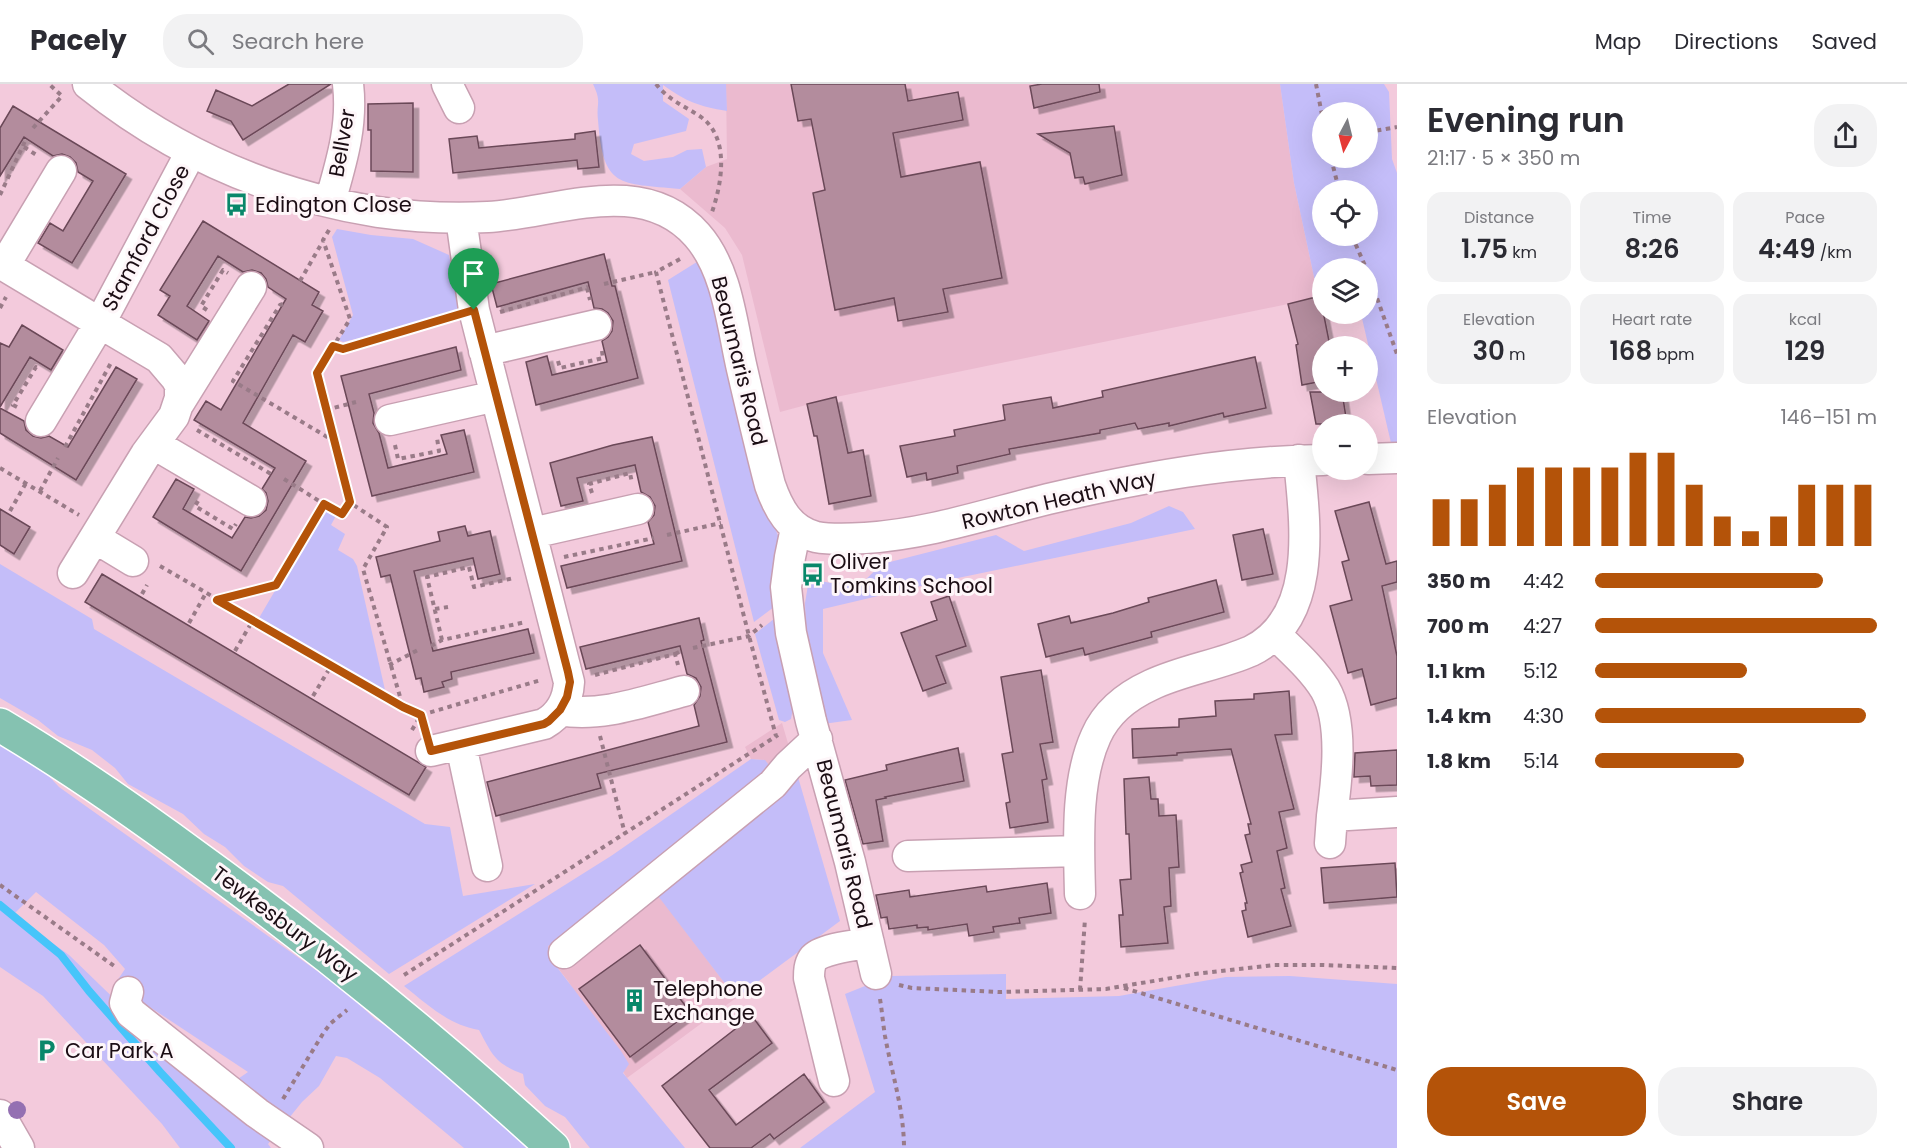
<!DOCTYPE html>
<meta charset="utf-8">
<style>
body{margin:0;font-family:Poppins,sans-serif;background:#f2f2f3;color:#2b2b33;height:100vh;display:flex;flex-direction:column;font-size:22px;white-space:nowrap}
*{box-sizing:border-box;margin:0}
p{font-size:20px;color:#7c7c81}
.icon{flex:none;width:33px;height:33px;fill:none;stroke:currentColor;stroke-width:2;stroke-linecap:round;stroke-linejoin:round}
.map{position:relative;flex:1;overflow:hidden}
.sheet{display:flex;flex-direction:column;background:#fff;width:510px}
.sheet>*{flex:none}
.needle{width:39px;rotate:187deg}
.tools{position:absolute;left:1312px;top:18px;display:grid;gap:12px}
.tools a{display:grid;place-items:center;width:66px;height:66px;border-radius:50%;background:#fff;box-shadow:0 6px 24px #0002;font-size:30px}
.pin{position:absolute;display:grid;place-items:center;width:51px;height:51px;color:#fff;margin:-62px -26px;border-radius:50% 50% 50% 0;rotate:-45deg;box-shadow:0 0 6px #0007}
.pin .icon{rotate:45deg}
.round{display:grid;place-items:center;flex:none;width:63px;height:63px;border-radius:24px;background:#f2f2f3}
.overview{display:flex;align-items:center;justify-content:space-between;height:102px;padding:0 30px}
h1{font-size:33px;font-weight:600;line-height:45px}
.stats{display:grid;grid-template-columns:repeat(3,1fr);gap:9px;height:102px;padding:6px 30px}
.stats div{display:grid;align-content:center;border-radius:15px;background:#f2f2f3;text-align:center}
.stats b{font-size:26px;font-weight:600}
.stats small{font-size:16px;font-weight:400}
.stats p{font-size:16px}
.chart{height:168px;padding:12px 30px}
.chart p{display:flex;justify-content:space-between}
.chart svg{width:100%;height:108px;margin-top:6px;stroke:#b45309;stroke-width:6}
.button{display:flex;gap:12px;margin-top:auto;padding:12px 30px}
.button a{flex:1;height:69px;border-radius:24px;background:#b45309;color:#fff;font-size:24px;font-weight:600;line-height:69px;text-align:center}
.button a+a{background:#f2f2f3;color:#2b2b33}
ul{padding:0 30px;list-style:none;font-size:20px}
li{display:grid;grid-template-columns:96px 72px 1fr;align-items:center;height:45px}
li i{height:15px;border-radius:8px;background:#b45309}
header{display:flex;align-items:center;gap:36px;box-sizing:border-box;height:84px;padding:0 30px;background:#fff;border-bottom:2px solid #e1e1e2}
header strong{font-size:28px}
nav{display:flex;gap:33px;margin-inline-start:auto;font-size:21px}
.search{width:420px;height:54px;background:#f2f2f3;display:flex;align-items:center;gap:15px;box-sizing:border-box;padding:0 21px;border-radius:24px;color:#7c7c81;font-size:22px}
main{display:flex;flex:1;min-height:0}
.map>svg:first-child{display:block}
</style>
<header>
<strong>Pacely</strong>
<div class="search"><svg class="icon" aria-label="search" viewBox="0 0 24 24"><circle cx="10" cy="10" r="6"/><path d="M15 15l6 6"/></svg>Search here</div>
<nav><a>Map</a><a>Directions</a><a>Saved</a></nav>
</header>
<main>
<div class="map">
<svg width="1397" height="1064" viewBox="0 0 1397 1064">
<defs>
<filter id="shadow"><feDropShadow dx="5.5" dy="5.5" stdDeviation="0" flood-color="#0004"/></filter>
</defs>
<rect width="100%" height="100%" fill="#f3cadc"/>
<path fill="#ebbacf" d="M 726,0 L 1280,0 L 1294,99 L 1317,207 L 1310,215 L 1288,220 L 836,313 L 780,328 L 742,171 L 725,144 L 680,105 L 706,83 L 727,75 Z
M 782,639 L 798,693 L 656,808 L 736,914 L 627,994 L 568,897 L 550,874 L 548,862 L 563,853 L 765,676 L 751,675 L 745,663 Z"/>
<path fill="#c4bdf9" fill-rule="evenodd" d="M 593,0 L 726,0 L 727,27 C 698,22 687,18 663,1 L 663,17 L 689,35 L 686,47 L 634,60 L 631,70 L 644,77 L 673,73 L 687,66 L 702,65 L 706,83 L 680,105 C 619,99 603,105 598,36 C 596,18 602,19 593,0 Z
M 1280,0 L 1384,0 L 1389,8 L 1392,75 L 1397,89 L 1397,358 L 1391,359 L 1361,230 L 1368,230 L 1368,184 L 1323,184 L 1323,209 L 1317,207 L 1294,99 ZM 1323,28 L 1368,28 L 1368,74 L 1323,74 ZM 1323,106 L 1368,106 L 1368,152 L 1323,152 Z
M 337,145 L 371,151 L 413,155 L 449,171 L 459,224 L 454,232 L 343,258 L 339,256 L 353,231 L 332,153 Z
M 700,176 L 710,201 L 774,441 L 780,457 L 778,520 L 754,538 L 668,196 Z
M 1169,422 L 1183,428 L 1195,445 L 929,500 L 823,525 L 823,569 L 852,636 L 823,640 L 807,584 L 805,519 L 809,495 L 831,499 L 864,497 L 882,480 L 996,451 L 1024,467 L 1131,439 Z
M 324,423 L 337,430 L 331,441 L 345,450 L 338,466 L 353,475 L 357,482 L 385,606 L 259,534 Z
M 0,480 L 92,535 L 94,545 L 425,740 L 450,743 L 463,812 L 535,800 L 389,890 L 283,802 L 268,798 L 244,782 L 225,763 L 204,750 L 183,730 L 128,700 L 115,684 L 92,666 L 58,652 L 38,636 L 0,614 Z
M 780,530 L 796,607 L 791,635 L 785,638 L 779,636 L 755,550 Z
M 0,657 L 45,688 L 59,703 L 344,906 L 375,935 L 405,954 L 529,1064 L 464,1064 L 380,994 L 347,974 L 336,972 L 319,1002 L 302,1018 L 268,1060 L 271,1064 L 180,1064 L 162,1040 L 43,912 L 0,883 ZM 36,808 L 104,861 L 125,885 L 115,900 L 248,988 L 235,997 L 194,992 L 69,871 L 12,830 L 14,830 Z
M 751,675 L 765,676 L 772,685 L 563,853 L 548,862 L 550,874 L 621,967 L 629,980 L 623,989 L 685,1064 L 590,1064 L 565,1033 L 545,1022 L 525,1001 L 523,990 C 495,979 493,972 479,946 C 449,941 428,921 404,902 L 611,772 Z
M 798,693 L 840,837 L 736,914 L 655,808 Z
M 1006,890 L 1006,915 L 1119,912 L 1226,893 L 1290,892 L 1397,900 L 1397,1064 L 800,1064 L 875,1008 L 845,910 L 890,892 Z"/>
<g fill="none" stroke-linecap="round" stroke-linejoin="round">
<path stroke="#46c5fa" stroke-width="8" d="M 0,821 L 61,871 L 89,907 L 160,988 L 231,1064"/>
</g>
<path fill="#b38c9d" stroke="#6b4858" stroke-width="1.5" filter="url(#shadow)" d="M 289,0 L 331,0 L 243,56 L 231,37 L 207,27 L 216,6 L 252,22 Z
M 791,0 L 905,0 L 908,17 L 958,8 L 963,36 L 893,49 L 901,93 L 980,78 L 1002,194 L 943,205 L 948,228 L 898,237 L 894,214 L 835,226 L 813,109 L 825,106 L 811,35 L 798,37 Z
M 1042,0 L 1099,0 L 1100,8 L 1034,24 L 1030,2 Z
M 413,19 L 413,88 L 371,87 L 371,46 L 368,46 L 368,20 Z
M 13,22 L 126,90 L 72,179 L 38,159 L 50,139 L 63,147 L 93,97 L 78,88 L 76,79 L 70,73 L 62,70 L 53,72 L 24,53 L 0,92 L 0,44 Z
M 1114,42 L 1122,91 L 1085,100 L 1083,93 L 1075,94 L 1070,69 L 1038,50 Z
M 595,47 L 599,83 L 578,85 L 577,76 L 453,89 L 449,55 L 477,52 L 479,64 L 575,55 L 575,50 Z
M 203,137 L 319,208 L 312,221 L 323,227 L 305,258 L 293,251 L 243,339 L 306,377 L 241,487 L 153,433 L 176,395 L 194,405 L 183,425 L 232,454 L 245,433 L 251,434 L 259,432 L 266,426 L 268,417 L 266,409 L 262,405 L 275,384 L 194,336 L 206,317 L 221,326 L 286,215 L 268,203 L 266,195 L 261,189 L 252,186 L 243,188 L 218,172 L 187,222 L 209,237 L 197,256 L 158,231 L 170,212 L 160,206 Z
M 604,170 L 612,202 L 615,202 L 638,294 L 536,321 L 526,278 L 547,272 L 552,291 L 607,278 L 602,257 L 608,253 L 612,247 L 613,237 L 608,229 L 602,225 L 594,224 L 588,198 L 497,223 L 491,200 Z
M 1320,212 L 1330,262 L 1323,262 L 1323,297 L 1302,301 L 1296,261 L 1298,260 L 1288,220 Z
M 22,241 L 63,266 L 51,286 L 30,273 L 0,323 L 0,259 L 9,263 Z
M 456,263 L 461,286 L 369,310 L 374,329 L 373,339 L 379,349 L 388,384 L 447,370 L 441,351 L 464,346 L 474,388 L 372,412 L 341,292 Z
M 1255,273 L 1266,324 L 1224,333 L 1223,329 L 1169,342 L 1169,339 L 1138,345 L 1135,339 L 1100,346 L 1100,349 L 1009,365 L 1010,370 L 957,382 L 958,389 L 927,396 L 926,389 L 907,393 L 900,362 L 955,352 L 954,346 L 1005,336 L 1003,321 L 1051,313 L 1053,324 L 1103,313 L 1102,307 Z
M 116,283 L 137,295 L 76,396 L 0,349 L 0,324 L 24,337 L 26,346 L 33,352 L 41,354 L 49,352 L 68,363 Z
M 1310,308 L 1342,308 L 1347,340 L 1316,340 Z
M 836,313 L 848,369 L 863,366 L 871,412 L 829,420 L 817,352 L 814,352 L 807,320 Z
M 652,353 L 682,477 L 567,504 L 561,482 L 654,460 L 648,438 L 654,431 L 655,422 L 650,413 L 641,408 L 635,381 L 577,394 L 583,417 L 561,422 L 550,379 L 613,361 Z
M 1369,418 L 1386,480 L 1397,477 L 1397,498 L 1382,502 L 1397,572 L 1397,614 L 1371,621 L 1362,585 L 1348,589 L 1330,522 L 1352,516 L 1342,478 L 1349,476 L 1335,427 Z
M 0,425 L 30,443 L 14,470 L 0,461 Z
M 465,442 L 468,452 L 490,447 L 500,490 L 478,495 L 473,474 L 414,487 L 433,567 L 528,545 L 534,569 L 451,588 L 452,595 L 442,598 L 444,603 L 424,608 L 421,594 L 416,595 L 390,491 L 381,493 L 376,473 L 440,457 L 438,448 Z
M 1263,445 L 1273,490 L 1242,496 L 1233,451 Z
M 102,490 L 426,683 L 409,711 L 85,518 Z
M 1216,496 L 1224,528 L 1151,548 L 1152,553 L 1085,571 L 1083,564 L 1046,573 L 1038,540 L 1069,532 L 1071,539 L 1113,529 L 1149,518 L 1148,514 Z
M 949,512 L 966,562 L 936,572 L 946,599 L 923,607 L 901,549 L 937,536 L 931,518 Z
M 699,534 L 704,556 L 701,557 L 727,658 L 597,690 L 601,704 L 496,732 L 487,698 L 699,642 L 694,621 L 700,612 L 701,603 L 696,594 L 687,590 L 680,562 L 586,585 L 580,563 Z
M 1041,586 L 1053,658 L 1040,660 L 1047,695 L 1042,696 L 1048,738 L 1010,744 L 1006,719 L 1010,718 L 1002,670 L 1013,668 L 1001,593 Z
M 1289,607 L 1292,650 L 1275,651 L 1294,725 L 1279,728 L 1287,764 L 1277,767 L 1285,804 L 1281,805 L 1291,842 L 1248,853 L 1242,827 L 1246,826 L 1245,819 L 1247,819 L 1240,789 L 1243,788 L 1241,781 L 1252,778 L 1245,751 L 1250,750 L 1248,740 L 1251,740 L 1231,665 L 1177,669 L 1177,671 L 1133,674 L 1132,645 L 1179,643 L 1179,635 L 1216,632 L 1215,617 L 1254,615 L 1254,610 Z
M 958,664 L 964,697 L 885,713 L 886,714 L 876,716 L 883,757 L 863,760 L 845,696 L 887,686 L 886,681 Z
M 1397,666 L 1397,701 L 1371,702 L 1370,692 L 1354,693 L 1355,669 Z
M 1149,693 L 1151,715 L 1158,715 L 1159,732 L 1176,731 L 1179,783 L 1169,784 L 1171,822 L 1164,823 L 1168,859 L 1121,863 L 1119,831 L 1123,831 L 1120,796 L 1131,795 L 1129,750 L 1126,750 L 1124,695 Z
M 1395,779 L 1397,813 L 1324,819 L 1321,784 Z
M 1047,799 L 1051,829 L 1019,834 L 1020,839 L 993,843 L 994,848 L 969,852 L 967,840 L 928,846 L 928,843 L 917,844 L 917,841 L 889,845 L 887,833 L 881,834 L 876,811 L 909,806 L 910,813 L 986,802 L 987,808 Z
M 640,861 L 690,928 L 630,973 L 579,905 Z
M 752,932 L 772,959 L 709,1006 L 736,1041 L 804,990 L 824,1018 L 774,1055 L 770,1050 L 751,1064 L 710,1064 L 662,1002 Z"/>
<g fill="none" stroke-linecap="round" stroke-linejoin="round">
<defs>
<path id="minor" d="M 88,0 C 173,68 271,111 378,128 C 414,133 452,135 488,133 C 557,129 642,89 697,151 C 728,186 732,242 742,285 C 751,324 760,362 770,401 C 778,424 789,446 816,453 C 832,456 849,455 865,454 C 928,450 987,430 1048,415 C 1138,394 1231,377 1323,376
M 447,0 L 459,24
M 330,118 C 341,79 353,42 348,0
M 0,179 L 100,239 L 41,337
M 4,182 L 61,87
M 484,267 L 596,241
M 179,319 L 251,203
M 390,336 L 496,312
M 154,360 L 251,417
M 1368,375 L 1397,374
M 796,444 L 790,473 L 786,503 L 791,549 L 811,637 L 850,778 L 876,890
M 532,449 L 638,425
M 95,454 L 133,477
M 73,489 L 146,370 L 174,332 L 180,314 L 180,301 L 176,294 L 159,274 L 100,239 L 191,68
M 1275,550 C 1292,567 1312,584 1325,605 C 1344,638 1337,695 1332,732 L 1397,728
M 560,626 C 600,634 645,617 684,607
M 461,661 L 487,782
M 431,667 L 544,640 C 560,631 568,617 569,598 L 474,226 L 461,134
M 1330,759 L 1332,732
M 908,772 L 1079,767
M 1080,810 C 1079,761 1075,698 1096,652 C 1107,627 1127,612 1151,601 C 1183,586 1219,581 1251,567 C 1319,534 1305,438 1299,376
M 564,869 L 773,700 L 788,682 L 817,655
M 128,908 L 125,919 L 131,929 L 257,1029 L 308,1064
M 834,997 L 809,894 C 809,888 809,881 813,875 C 820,865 856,861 869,859
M 0,1031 L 19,1064"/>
<path id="major" d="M 0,641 C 69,682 135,728 200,776 C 323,865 441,961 553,1064"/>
</defs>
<use href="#minor" stroke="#c8a0b2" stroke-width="33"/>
<use href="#major" stroke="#fff" stroke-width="36"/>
<path stroke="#997b88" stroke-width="4" stroke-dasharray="4.5 4.5" stroke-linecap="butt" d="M 656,0 C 668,16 685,22 701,33 C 730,54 722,99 712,128
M 1316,0 L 1323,36
M 33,44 L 62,12 L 49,0
M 1368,48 L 1397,43
M 24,63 L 38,72
M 1331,74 L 1339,106
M 0,111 L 26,55
M 329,146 L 323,156 L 350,235 L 317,289 L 349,418 L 387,443 L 363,485 L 403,623
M 1352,152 L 1366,184
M 680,175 L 656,188 L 749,552 L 776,652
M 1368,189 L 1397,270
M 300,197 L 323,157
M 604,200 L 656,188
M 587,204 L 590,216
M 283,220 L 280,221 L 233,297 L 334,357
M 0,224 L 6,213
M 207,226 L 201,222 L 223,186 L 228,189
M 500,228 L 588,203
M 333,262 L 343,265 L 447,234
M 558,277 L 560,284 L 603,274 L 602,267
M 17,323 L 13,321 L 36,283 L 40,286
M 326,326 L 356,318
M 197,346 L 271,390
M 395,361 L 398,375 L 439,367 L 437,354
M 65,363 L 112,277
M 0,384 L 79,431
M 284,395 L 324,420
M 40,407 L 58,374
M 592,409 L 589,400 L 630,389 L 632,399
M 198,417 L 195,422 L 233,445 L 236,440
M 10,427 L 26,399
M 667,451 L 721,439
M 564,473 L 654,454
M 160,482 L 403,623 L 421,631 L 425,643
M 142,510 L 147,501
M 217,516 L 276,501 L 324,420 L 342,430 L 349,418
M 435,525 L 448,523
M 189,539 L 206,509
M 442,556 L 427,493 L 469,483 L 474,503 L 514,494
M 431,562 L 442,556 L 526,538
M 693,564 L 749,552 L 762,541
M 235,567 L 253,536
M 675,570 L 681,567
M 389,581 L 418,566
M 595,591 L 675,570 L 678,581
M 313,612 L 331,582
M 412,646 L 421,631 L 541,596
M 600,652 L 625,750
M 0,801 L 117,884
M 404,891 L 778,651
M 899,901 L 912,904 L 999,908 L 1106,905 L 1195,890 L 1274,881 L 1323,881 L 1397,884
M 1124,904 L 1397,986
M 1080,906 L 1085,835
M 880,915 C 882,927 883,940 885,952 C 892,990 904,1026 904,1064
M 283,1015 L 324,948 L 331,939 L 347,926"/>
<use href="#minor" stroke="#fff" stroke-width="30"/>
<use href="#major" stroke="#85c2b1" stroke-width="33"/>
</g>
<circle fill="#9470b2" cx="17" cy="1026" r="9"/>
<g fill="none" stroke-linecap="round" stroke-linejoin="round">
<defs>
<path id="route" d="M 474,226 L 568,588 L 570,598 L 567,613 L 560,626 L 549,637 L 544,640 L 431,667 L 421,631 L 403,623 L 217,516 L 276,501 L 324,420 L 342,430 L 350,418 L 317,289 L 333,262 L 343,265 Z"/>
</defs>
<use href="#route" stroke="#fff" stroke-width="12"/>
<use href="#route" stroke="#b45309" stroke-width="8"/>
</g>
<defs>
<symbol id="bus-bare" viewBox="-9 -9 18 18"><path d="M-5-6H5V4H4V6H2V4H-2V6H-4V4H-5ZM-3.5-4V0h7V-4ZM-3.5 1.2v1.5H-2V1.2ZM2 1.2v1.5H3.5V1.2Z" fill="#09876a" stroke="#fef6f9" stroke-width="2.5" paint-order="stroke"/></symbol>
<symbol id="building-bare" viewBox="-9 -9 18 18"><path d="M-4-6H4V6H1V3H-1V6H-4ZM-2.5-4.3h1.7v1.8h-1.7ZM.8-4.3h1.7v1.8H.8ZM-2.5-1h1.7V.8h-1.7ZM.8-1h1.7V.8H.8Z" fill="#09876a" stroke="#fef6f9" stroke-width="2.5" paint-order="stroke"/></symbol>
<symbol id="parking-bare" viewBox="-9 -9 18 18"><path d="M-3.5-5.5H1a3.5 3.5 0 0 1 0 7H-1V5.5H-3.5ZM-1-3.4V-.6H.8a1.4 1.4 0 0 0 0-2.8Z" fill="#09876a" stroke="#fef6f9" stroke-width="2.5" paint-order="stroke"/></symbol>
</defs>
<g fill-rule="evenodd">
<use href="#bus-bare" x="220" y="104" width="33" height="33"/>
<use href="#bus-bare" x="796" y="474" width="33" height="33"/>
<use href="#building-bare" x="618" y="900" width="33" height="33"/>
<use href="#parking-bare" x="30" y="950" width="33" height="33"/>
</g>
<g text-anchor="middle" stroke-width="6" stroke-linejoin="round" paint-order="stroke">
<g font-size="21" fill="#1b0d14" stroke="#fef6f9">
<text transform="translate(342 59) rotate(-80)" y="7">Bellver</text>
<text transform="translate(146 154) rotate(-62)" y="7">Stamford Close</text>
<text transform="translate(739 277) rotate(76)" y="7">Beaumaris Road</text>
<text transform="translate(1059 416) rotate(-13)" y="7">Rowton Heath Way</text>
<text transform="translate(844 760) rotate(76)" y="7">Beaumaris Road</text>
<text transform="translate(285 840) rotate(37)" y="7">Tewkesbury Way</text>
</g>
<g font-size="21" fill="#1b0d14" stroke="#fef6f9" text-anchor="start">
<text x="255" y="128">Edington Close</text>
<text x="830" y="485">Oliver<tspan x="830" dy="24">Tomkins School</tspan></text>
<text x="653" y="912">Telephone<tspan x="653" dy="24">Exchange</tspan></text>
<text x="65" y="974">Car Park A</text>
</g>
</g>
</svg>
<div class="tools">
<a><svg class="needle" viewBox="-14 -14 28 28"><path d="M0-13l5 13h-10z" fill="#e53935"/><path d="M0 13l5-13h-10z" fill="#7c7c81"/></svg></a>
<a><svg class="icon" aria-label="locate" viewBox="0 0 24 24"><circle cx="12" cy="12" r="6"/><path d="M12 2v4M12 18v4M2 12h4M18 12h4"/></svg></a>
<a><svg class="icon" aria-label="layers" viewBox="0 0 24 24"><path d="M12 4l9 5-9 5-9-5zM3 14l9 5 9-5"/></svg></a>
<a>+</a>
<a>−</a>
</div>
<div class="pin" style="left:474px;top:226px;background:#1e9e55"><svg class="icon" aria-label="arrive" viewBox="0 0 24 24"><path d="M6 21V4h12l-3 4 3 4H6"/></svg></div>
</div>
<section class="sheet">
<div class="overview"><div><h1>Evening run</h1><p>21:17 · 5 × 350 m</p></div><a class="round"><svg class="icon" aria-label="share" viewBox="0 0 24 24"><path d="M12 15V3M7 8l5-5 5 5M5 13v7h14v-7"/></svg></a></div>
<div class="stats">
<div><p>Distance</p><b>1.75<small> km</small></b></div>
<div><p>Time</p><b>8:26</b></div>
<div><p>Pace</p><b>4:49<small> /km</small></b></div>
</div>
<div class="stats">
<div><p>Elevation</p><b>30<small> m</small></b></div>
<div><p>Heart rate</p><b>168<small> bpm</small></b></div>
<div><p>kcal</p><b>129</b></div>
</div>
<div class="chart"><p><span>Elevation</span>146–151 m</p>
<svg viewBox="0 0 160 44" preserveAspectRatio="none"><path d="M5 44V25M15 44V25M25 44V19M35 44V12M45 44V12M55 44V12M65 44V12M75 44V6M85 44V6M95 44V19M105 44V32M115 44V38M125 44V32M135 44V19M145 44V19M155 44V19"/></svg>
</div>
<ul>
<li><b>350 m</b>4:42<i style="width:81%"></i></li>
<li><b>700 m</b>4:27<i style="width:100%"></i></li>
<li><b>1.1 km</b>5:12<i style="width:54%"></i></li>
<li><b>1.4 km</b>4:30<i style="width:96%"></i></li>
<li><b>1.8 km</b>5:14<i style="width:53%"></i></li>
</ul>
<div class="button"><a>Save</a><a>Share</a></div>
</section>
</main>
